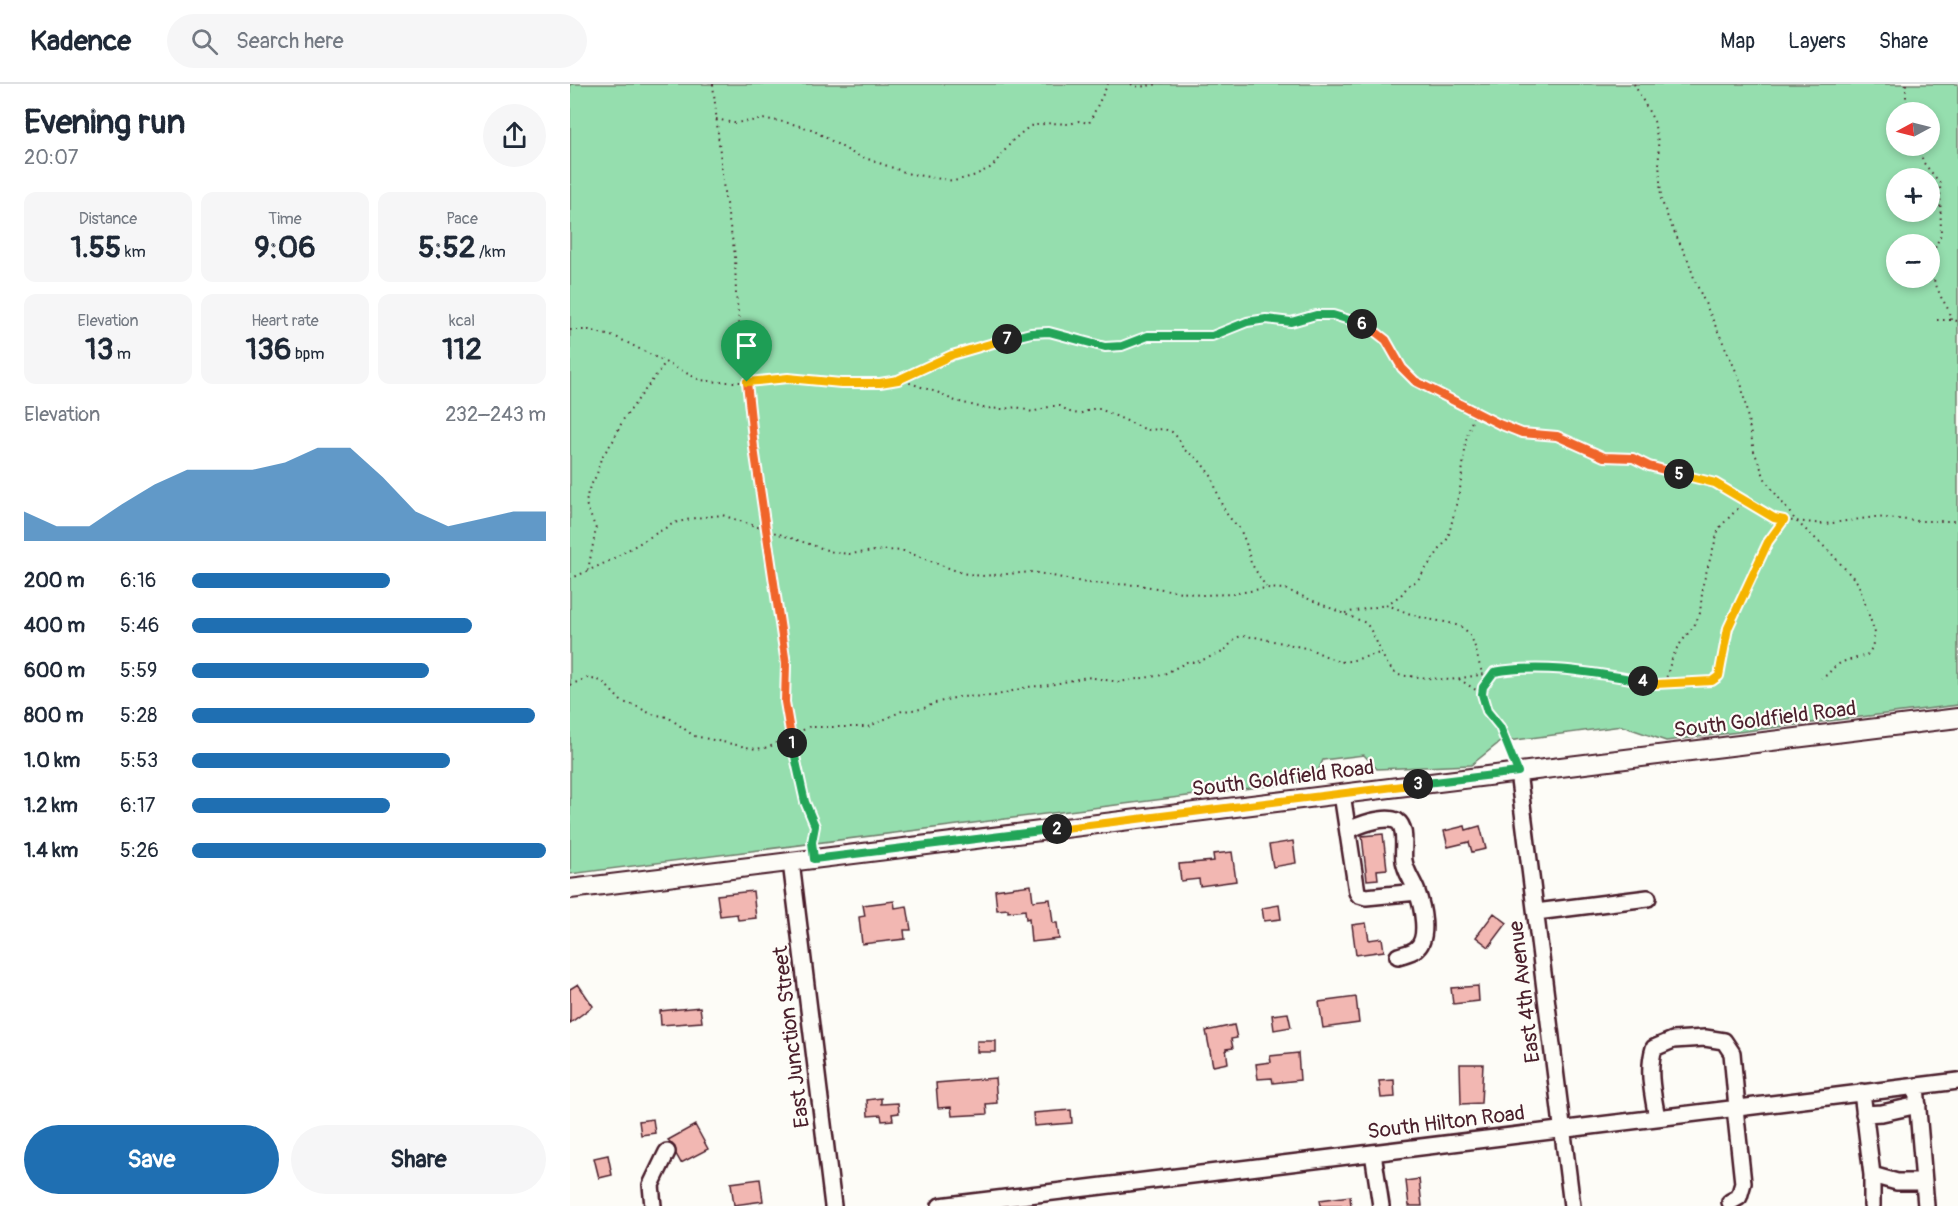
<!DOCTYPE html>
<meta charset="utf-8">
<style>
body{margin:0;font-family:Pangolin,sans-serif;background:#f6f6f7;color:#1f2937;height:100vh;display:flex;flex-direction:column;font-size:22px;white-space:nowrap}
*{box-sizing:border-box;margin:0}
p{font-size:20px;color:#747a83}
.icon{flex:none;width:33px;height:33px;fill:none;stroke:currentColor;stroke-width:2;stroke-linecap:round;stroke-linejoin:round}
.map{position:relative;flex:1;overflow:hidden}
.details{display:flex;flex-direction:column;background:#fff;width:570px}
.details>*{flex:none}
.needle{width:39px;rotate:263deg}
.tools{position:absolute;left:1316px;top:18px;display:grid;gap:12px}
.tools a{display:grid;place-items:center;width:54px;height:54px;border-radius:50%;background:#fff;box-shadow:0 3px 9px #0003;font-size:30px}
.pin{position:absolute;display:grid;place-items:center;width:51px;height:51px;color:#fff;margin:-62px -26px;border-radius:50% 50% 50% 0;rotate:-45deg;box-shadow:0 0 6px #0007}
.pin .icon{rotate:45deg}
.km{position:absolute;width:30px;height:30px;margin:-15px;border-radius:50%;background:#222;color:#fff;font-size:16px;line-height:30px;text-align:center}
.round{display:grid;place-items:center;flex:none;width:63px;height:63px;border-radius:32px;background:#f6f6f7}
.headline{display:flex;align-items:center;justify-content:space-between;height:102px;padding:0 24px}
h1{font-size:33px;font-weight:700;line-height:45px}
.metrics{display:grid;grid-template-columns:repeat(3,1fr);gap:9px;height:102px;padding:6px 24px}
.metrics div{display:grid;align-content:center;border-radius:12px;background:#f6f6f7;text-align:center}
.metrics b{font-size:30px;font-weight:700}
.metrics small{font-size:16px;font-weight:400}
.metrics p{font-size:16px}
.chart{height:168px;padding:12px 24px}
.chart p{display:flex;justify-content:space-between}
.chart svg{width:100%;height:108px;margin-top:6px;fill:#1f6fb2;opacity:.7}
.button{display:flex;gap:12px;margin-top:auto;padding:12px 24px}
.button a{flex:1;height:69px;border-radius:36px;background:#1f6fb2;color:#fff;font-size:24px;font-weight:700;line-height:69px;text-align:center}
.button a+a{background:#f6f6f7;color:#1f2937}
ul{padding:0 24px;list-style:none;font-size:20px}
li{display:grid;grid-template-columns:96px 72px 1fr;align-items:center;height:45px}
li i{height:15px;border-radius:8px;background:#1f6fb2}
header{display:flex;align-items:center;gap:36px;box-sizing:border-box;height:84px;padding:0 30px;background:#fff;border-bottom:2px solid #e0e1e3}
header strong{font-size:28px}
nav{display:flex;gap:33px;margin-inline-start:auto;font-size:21px}
.search{width:420px;height:54px;background:#f6f6f7;display:flex;align-items:center;gap:15px;box-sizing:border-box;padding:0 21px;border-radius:33px;color:#747a83;font-size:22px}
main{display:flex;flex:1;min-height:0}
.map>svg:first-child{display:block}
</style>
<header>
<strong>Kadence</strong>
<div class="search"><svg class="icon" aria-label="search" viewBox="0 0 24 24"><circle cx="10" cy="10" r="6"/><path d="M15 15l6 6"/></svg>Search here</div>
<nav><a>Map</a><a>Layers</a><a>Share</a></nav>
</header>
<main>
<section class="details">
<div class="headline"><div><h1>Evening run</h1><p>20:07</p></div><a class="round"><svg class="icon" aria-label="share" viewBox="0 0 24 24"><path d="M12 15V3M7 8l5-5 5 5M5 13v7h14v-7"/></svg></a></div>
<div class="metrics">
<div><p>Distance</p><b>1.55<small> km</small></b></div>
<div><p>Time</p><b>9:06</b></div>
<div><p>Pace</p><b>5:52<small> /km</small></b></div>
</div>
<div class="metrics">
<div><p>Elevation</p><b>13<small> m</small></b></div>
<div><p>Heart rate</p><b>136<small> bpm</small></b></div>
<div><p>kcal</p><b>112</b></div>
</div>
<div class="chart"><p><span>Elevation</span>232–243 m</p>
<svg viewBox="0 0 160 44" preserveAspectRatio="none"><path d="M0 44V32L10 38L20 38L30 29L40 21L50 15L60 15L70 15L80 12L90 6L100 6L110 18L120 32L130 38L140 35L150 32L160 32V44z"/></svg>
</div>
<ul>
<li><b>200 m</b>6:16<i style="width:56%"></i></li>
<li><b>400 m</b>5:46<i style="width:79%"></i></li>
<li><b>600 m</b>5:59<i style="width:67%"></i></li>
<li><b>800 m</b>5:28<i style="width:97%"></i></li>
<li><b>1.0 km</b>5:53<i style="width:73%"></i></li>
<li><b>1.2 km</b>6:17<i style="width:56%"></i></li>
<li><b>1.4 km</b>5:26<i style="width:100%"></i></li>
</ul>
<div class="button"><a>Save</a><a>Share</a></div>
</section>
<div class="map">
<svg width="1388" height="1122" viewBox="0 0 1388 1122">
<rect width="100%" height="100%" fill="#fdfcf7"/>
<filter id="ink" filterUnits="userSpaceOnUse"><feTurbulence type="fractalNoise" baseFrequency=".0167" numOctaves="2"/><feDisplacementMap in="SourceGraphic" scale="12" xChannelSelector="R" yChannelSelector="G"/><feConvolveMatrix kernelMatrix="1 2 1 2 8 2 1 2 1" color-interpolation-filters="sRGB"/></filter>
<g filter="url(#ink)">
<path fill="#95deae" stroke="#707e6c" stroke-width="1.5" fill-rule="evenodd" d="M 0,0 L 1388,0 L 1388,621 L 1096,657 L 1052,642 L 930,658 L 901,681 L 807,685 L 794,671 L 753,676 L 744,696 L 0,790 ZM 1326,28 L 1359,28 L 1359,62 L 1326,62 ZM 1326,94 L 1359,94 L 1359,128 L 1326,128 ZM 1326,160 L 1359,160 L 1359,194 L 1326,194 Z"/>
<path fill="#f2b7b2" stroke="#4a1f2b" stroke-width="1.5" d="M 895,742 L 896,746 L 910,742 L 916,765 L 902,768 L 899,758 L 878,763 L 874,747 Z
M 813,750 L 817,785 L 807,786 L 808,795 L 797,796 L 792,752 Z
M 723,757 L 726,779 L 703,783 L 699,761 Z
M 662,768 L 666,797 L 630,802 L 629,795 L 611,797 L 609,780 L 644,777 L 643,770 Z
M 461,801 L 463,817 L 480,815 L 483,839 L 487,839 L 489,855 L 461,858 L 459,834 L 456,835 L 455,826 L 438,828 L 438,825 L 427,826 L 425,806 Z
M 183,807 L 186,834 L 168,836 L 167,830 L 150,832 L 147,811 Z
M 324,817 L 325,824 L 337,822 L 341,846 L 334,846 L 335,855 L 292,860 L 289,833 L 295,832 L 293,821 Z
M 709,821 L 711,835 L 694,837 L 692,824 Z
M 924,829 L 937,839 L 919,863 L 906,853 Z
M 796,839 L 799,856 L 812,854 L 814,867 L 786,871 L 782,841 Z
M 8,900 L 23,922 L 0,939 L 0,905 Z
M 908,902 L 909,917 L 883,920 L 881,904 Z
M 786,913 L 789,939 L 753,944 L 749,918 Z
M 130,923 L 132,938 L 91,941 L 90,927 Z
M 718,929 L 721,943 L 704,946 L 702,931 Z
M 664,941 L 667,954 L 661,955 L 663,964 L 656,965 L 658,979 L 643,982 L 636,947 Z
M 407,957 L 426,957 L 426,968 L 407,968 Z
M 728,969 L 730,996 L 703,999 L 702,994 L 688,995 L 686,980 L 701,978 L 700,972 Z
M 890,980 L 913,980 L 911,1019 L 891,1020 Z
M 425,994 L 427,1019 L 416,1020 L 417,1030 L 382,1032 L 381,1023 L 368,1024 L 366,999 Z
M 824,996 L 825,1013 L 811,1014 L 809,997 Z
M 311,1014 L 311,1020 L 328,1019 L 329,1029 L 322,1030 L 323,1036 L 312,1037 L 311,1031 L 298,1032 L 297,1016 Z
M 501,1026 L 502,1039 L 464,1042 L 463,1029 Z
M 83,1035 L 85,1049 L 71,1051 L 69,1037 Z
M 125,1041 L 138,1065 L 111,1079 L 106,1070 L 105,1063 L 98,1056 Z
M 38,1071 L 42,1091 L 29,1094 L 24,1074 Z
M 190,1095 L 193,1117 L 164,1121 L 161,1099 Z
M 849,1095 L 852,1122 L 839,1122 L 836,1097 Z
M 780,1112 L 781,1122 L 751,1122 L 750,1116 Z"/>
<g fill="none" stroke-linecap="round" stroke-linejoin="round">
<defs>
<path id="minor" d="M 948,688 L 1002,1122
M 772,710 L 787,808 L 789,811 L 796,813 L 847,808
M 778,747 C 788,741 815,731 827,737 C 838,744 832,767 834,777 C 836,789 843,797 847,808 C 852,821 860,855 846,865 C 841,869 834,870 828,872
M 221,778 L 263,1122
M 966,828 L 1078,814
M 1346,1002 L 1356,1122
M 1292,1008 L 1302,1091 L 1302,1122
M 1294,1030 L 1312,1029 L 1348,1021
M 1087,1034 C 1083,1011 1077,987 1084,964 L 1103,956 L 1135,954 L 1154,957 L 1162,969 L 1167,1024
M 803,1069 L 811,1122
M 1302,1091 L 1327,1098 L 1354,1098
M 1160,1118 L 1169,1113 L 1173,1099 L 1165,1024
M 83,1122 L 81,1101 L 97,1068
M 370,1122 L 1388,997"/>
<path id="major" d="M 0,805 L 1388,634"/>
</defs>
<use href="#minor" stroke="#4a1f2b" stroke-width="20"/>
<use href="#major" stroke="#4a1f2b" stroke-width="22"/>
<path stroke="#4a1f2b" stroke-width="2" stroke-dasharray="1.5 4.5" stroke-linecap="butt" d="M 143,0 L 154,108 L 165,171 L 166,211 L 184,364 L 216,580 L 215,618 L 235,718 L 245,742 L 242,760
M 561,0 L 568,3 L 590,0
M 1064,0 L 1084,37 L 1088,58 L 1091,115 L 1100,139 L 1118,176 L 1125,197 L 1171,298 L 1184,367 L 1196,397 L 1226,437 L 1259,467 L 1288,499 L 1305,549 L 1302,564 L 1297,571 L 1272,578 L 1263,584 L 1257,591 L 1251,594
M 1336,0 L 1336,15 L 1342,28
M 146,35 L 164,39 L 196,35 L 219,39 L 241,45 L 284,70 L 340,90 L 384,97 L 403,92 L 422,83 L 443,56 L 460,42 L 481,39 L 500,40 L 509,37 L 519,39 L 538,0
M 1349,62 L 1353,78 L 1370,99 L 1371,150 L 1359,178 L 1361,189 L 1371,213 L 1378,225 L 1381,236 L 1388,237
M 1367,236 L 1381,236
M 0,246 L 19,246 L 48,254 L 130,296 L 149,298 L 177,298 L 218,294 L 271,299 L 310,299 L 328,295 L 382,271 L 461,249 L 479,248 L 535,263 L 552,262 L 578,252 L 642,252 L 677,239 L 696,235 L 721,238 L 746,231 L 763,231 L 798,242 L 816,256 L 832,284 L 845,297 L 929,340 L 952,349 L 974,349 L 987,352 L 1034,373 L 1063,374 L 1079,382 L 1145,399 L 1204,434 L 1214,436 L 1255,440 L 1305,433 L 1349,437 L 1388,437
M 328,295 L 372,310 L 382,316 L 413,324 L 433,325 L 447,323 L 462,328 L 482,322 L 490,322 L 500,328 L 509,330 L 523,325 L 530,325 L 577,346 L 594,345 L 602,348 L 609,355 L 613,365 L 629,376 L 642,393 L 650,417 L 658,432 L 670,445 L 676,459 L 681,479 L 696,503
M 18,486 L 26,445 L 16,420 L 18,407 L 27,390 L 31,374 L 43,357 L 53,336 L 95,279
M 0,495 L 39,477 L 104,439 L 125,434 L 152,431 L 263,468 L 279,470 L 315,466 L 334,467 L 392,489 L 411,492 L 463,488 L 517,499 L 568,501 L 630,511 L 663,510 L 696,504 L 715,505 L 796,539 C 810,558 809,574 827,591 L 880,596 L 938,586 L 963,583 L 1025,589 L 1086,599 L 1142,597 L 1149,592 L 1158,545 L 1198,457 L 1214,436
M 816,521 C 827,524 836,529 847,532 C 862,538 889,536 899,550 C 907,561 907,578 913,590
M 775,529 L 816,521 L 831,511 L 839,501 L 847,497 L 878,454 L 890,405 L 897,351 L 905,328
M 889,595 L 912,610 L 917,627 L 930,643 L 943,674
M 1095,599 L 1101,577 L 1107,564 L 1125,540 L 1130,529 L 1133,500 L 1149,444 L 1175,417
M 0,601 L 17,594 L 32,597 L 52,618 L 64,621 L 81,630 L 98,633 L 124,652 L 186,665 L 199,663 L 239,643 L 298,643 L 332,627 L 352,625 L 365,619 L 388,613 L 424,612 L 457,603 L 480,601 L 517,593 L 549,598 L 592,591 L 617,578 L 627,578 L 653,568 L 662,558 L 670,552 L 685,553 L 740,565 L 769,578 L 780,577 L 810,569
M 912,610 L 913,603 L 923,589"/>
<use href="#minor" stroke="#fdfcf7" stroke-width="15"/>
<use href="#major" stroke="#fdfcf7" stroke-width="18"/>
</g>
</g>
<g fill="none" stroke-linecap="round" stroke-linejoin="round" filter="url(#ink)">
<defs>
<path id="split-1" d="M 177,298 L 184,364 L 216,580 L 215,618 L 222,659"/>
<path id="split-2" d="M 222,659 L 235,718 L 245,742 L 242,758 L 244,775 L 487,745"/>
<path id="split-3" d="M 487,745 L 848,700"/>
<path id="split-4" d="M 848,700 L 948,688 L 930,643 L 917,627 L 912,610 L 913,603 L 924,588 C 974,579 1024,589 1073,597"/>
<path id="split-5" d="M 1073,597 L 1086,600 L 1142,597 L 1149,592 L 1158,544 L 1198,458 L 1214,436 L 1204,434 L 1145,399 L 1109,390"/>
<path id="split-6" d="M 792,240 L 798,242 L 816,256 L 832,284 L 845,297 L 929,340 L 952,349 L 987,352 L 1034,373 L 1063,374 L 1079,382 L 1109,390"/>
<path id="split-7" d="M 437,255 L 461,249 L 479,248 L 535,263 L 552,262 L 578,252 L 642,252 L 677,238 L 696,235 L 721,238 L 746,231 L 763,231 L 792,240"/>
<path id="split-8" d="M 177,298 L 218,294 L 271,299 L 310,299 L 328,296 L 382,271 L 437,255"/>
</defs>
<use href="#split-1" stroke="#fff" stroke-width="12"/>
<use href="#split-2" stroke="#fff" stroke-width="12"/>
<use href="#split-3" stroke="#fff" stroke-width="12"/>
<use href="#split-4" stroke="#fff" stroke-width="12"/>
<use href="#split-5" stroke="#fff" stroke-width="12"/>
<use href="#split-6" stroke="#fff" stroke-width="12"/>
<use href="#split-7" stroke="#fff" stroke-width="12"/>
<use href="#split-8" stroke="#fff" stroke-width="12"/>
<use href="#split-1" stroke="#f0652b" stroke-width="8"/>
<use href="#split-2" stroke="#22a559" stroke-width="8"/>
<use href="#split-3" stroke="#f5b400" stroke-width="8"/>
<use href="#split-4" stroke="#22a559" stroke-width="8"/>
<use href="#split-5" stroke="#f5b400" stroke-width="8"/>
<use href="#split-6" stroke="#f0652b" stroke-width="8"/>
<use href="#split-7" stroke="#22a559" stroke-width="8"/>
<use href="#split-8" stroke="#f5b400" stroke-width="8"/>
</g>
<g text-anchor="middle" stroke-width="4.5" stroke-linejoin="round" paint-order="stroke">
<g font-size="21" fill="#4a1f2b" stroke="#fdfcf7">
<text transform="translate(1195 635) rotate(-7)" y="7">South Goldfield Road</text>
<text transform="translate(713 694) rotate(-7)" y="7">South Goldfield Road</text>
<text transform="translate(954 908) rotate(-97)" y="7">East 4th Avenue</text>
<text transform="translate(221 953) rotate(-97)" y="7">East Junction Street</text>
<text transform="translate(876 1038) rotate(-7)" y="7">South Hilton Road</text>
</g>
</g>
</svg>
<div class="tools">
<a><svg class="needle" viewBox="-14 -14 28 28"><path d="M0-13l5 13h-10z" fill="#e53935"/><path d="M0 13l5-13h-10z" fill="#747a83"/></svg></a>
<a>+</a>
<a>−</a>
</div>
<div class="pin" style="left:177px;top:298px;background:#1e9e55"><svg class="icon" aria-label="arrive" viewBox="0 0 24 24"><path d="M6 21V4h12l-3 4 3 4H6"/></svg></div>
<b class="km" style="left:222px;top:659px">1</b>
<b class="km" style="left:487px;top:745px">2</b>
<b class="km" style="left:848px;top:700px">3</b>
<b class="km" style="left:1073px;top:597px">4</b>
<b class="km" style="left:1109px;top:390px">5</b>
<b class="km" style="left:792px;top:240px">6</b>
<b class="km" style="left:437px;top:255px">7</b>
</div>
</main>
